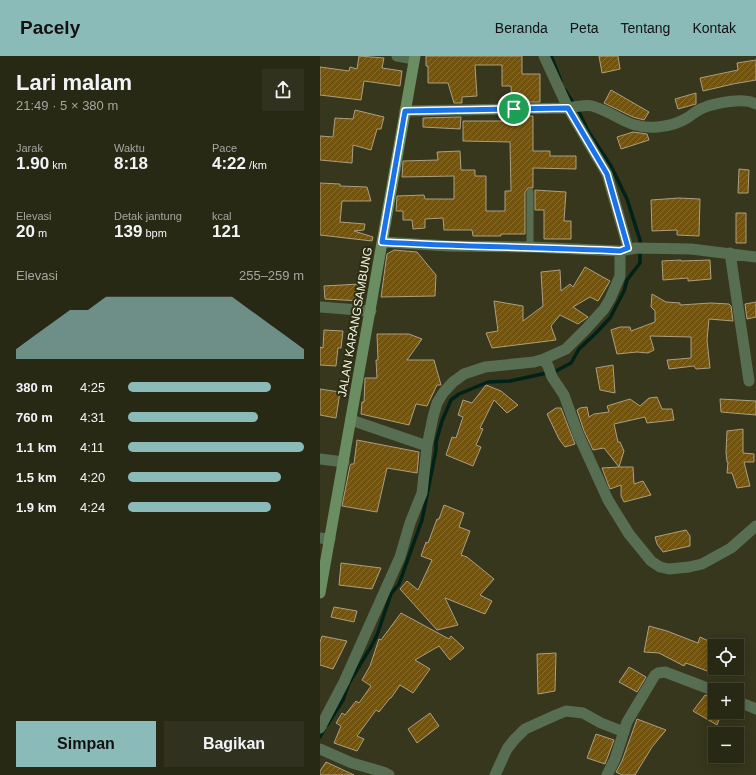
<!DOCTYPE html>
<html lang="id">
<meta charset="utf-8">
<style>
body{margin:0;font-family:Arial,sans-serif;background:#30311e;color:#f1f3f6;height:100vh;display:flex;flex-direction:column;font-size:15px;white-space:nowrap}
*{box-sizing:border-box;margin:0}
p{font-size:13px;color:#a5a6a0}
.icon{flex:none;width:22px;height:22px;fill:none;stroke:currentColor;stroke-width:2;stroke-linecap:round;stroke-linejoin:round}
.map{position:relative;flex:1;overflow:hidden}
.drawer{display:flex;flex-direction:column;background:#282915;width:320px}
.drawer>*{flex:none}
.buttons{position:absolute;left:388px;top:583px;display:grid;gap:8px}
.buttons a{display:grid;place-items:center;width:36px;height:36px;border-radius:0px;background:#282915;box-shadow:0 2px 10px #0003,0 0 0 1px #444534;font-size:20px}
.pin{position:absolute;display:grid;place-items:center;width:34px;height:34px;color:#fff;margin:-17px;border:2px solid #fff;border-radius:50%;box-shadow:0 1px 4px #0007}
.round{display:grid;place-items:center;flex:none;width:42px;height:42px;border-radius:0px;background:#30311e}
.headline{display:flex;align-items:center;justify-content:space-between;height:68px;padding:0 16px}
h1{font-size:22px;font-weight:800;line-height:30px}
.metrics{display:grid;grid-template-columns:repeat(3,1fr);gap:6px;height:68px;padding:4px 16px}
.metrics div{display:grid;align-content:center}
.metrics b{font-size:17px;font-weight:800}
.metrics small{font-size:11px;font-weight:400}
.metrics p{font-size:11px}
.chart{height:112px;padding:8px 16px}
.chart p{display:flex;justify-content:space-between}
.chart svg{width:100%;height:72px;margin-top:4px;fill:#8bbbb9;opacity:.7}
.cta{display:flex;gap:8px;margin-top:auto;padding:8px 16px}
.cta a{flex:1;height:46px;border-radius:0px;background:#8bbbb9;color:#111;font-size:16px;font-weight:800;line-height:46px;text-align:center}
.cta a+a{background:#30311e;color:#f1f3f6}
ul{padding:0 16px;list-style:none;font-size:13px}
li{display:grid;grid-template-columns:64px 48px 1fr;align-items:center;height:30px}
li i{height:10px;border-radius:5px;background:#8bbbb9}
header{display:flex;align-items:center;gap:24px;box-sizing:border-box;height:56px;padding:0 20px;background:#8bbbb9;color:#111}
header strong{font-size:19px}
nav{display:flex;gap:22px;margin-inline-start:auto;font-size:14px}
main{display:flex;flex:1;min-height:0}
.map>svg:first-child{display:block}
</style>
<header>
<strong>Pacely</strong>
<nav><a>Beranda</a><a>Peta</a><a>Tentang</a><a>Kontak</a></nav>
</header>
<main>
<section class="drawer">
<div class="headline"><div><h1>Lari malam</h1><p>21:49 · 5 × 380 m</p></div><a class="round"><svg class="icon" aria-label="share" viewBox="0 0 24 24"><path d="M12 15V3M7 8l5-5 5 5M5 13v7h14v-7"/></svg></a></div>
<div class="metrics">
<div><p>Jarak</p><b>1.90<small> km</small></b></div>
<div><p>Waktu</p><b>8:18</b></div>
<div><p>Pace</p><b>4:22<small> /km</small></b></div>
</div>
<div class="metrics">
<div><p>Elevasi</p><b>20<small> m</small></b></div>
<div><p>Detak jantung</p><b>139<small> bpm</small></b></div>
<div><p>kcal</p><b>121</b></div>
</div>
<div class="chart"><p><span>Elevasi</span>255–259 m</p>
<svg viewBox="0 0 160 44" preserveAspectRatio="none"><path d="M0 44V38L10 30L20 22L30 14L40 14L50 6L60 6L70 6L80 6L90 6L100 6L110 6L120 6L130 14L140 22L150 30L160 38V44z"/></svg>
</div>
<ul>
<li><b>380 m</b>4:25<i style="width:81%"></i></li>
<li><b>760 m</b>4:31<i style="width:74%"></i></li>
<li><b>1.1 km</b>4:11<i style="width:100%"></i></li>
<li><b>1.5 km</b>4:20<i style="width:87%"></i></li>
<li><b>1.9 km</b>4:24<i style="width:81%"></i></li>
</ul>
<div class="cta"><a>Simpan</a><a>Bagikan</a></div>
</section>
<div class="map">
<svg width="436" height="719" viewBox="0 0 436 719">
<defs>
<pattern id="building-hatch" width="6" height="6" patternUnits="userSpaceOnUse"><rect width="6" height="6" fill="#72540e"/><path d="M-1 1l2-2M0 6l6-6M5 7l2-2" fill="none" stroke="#876d31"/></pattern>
</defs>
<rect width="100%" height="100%" fill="#36371c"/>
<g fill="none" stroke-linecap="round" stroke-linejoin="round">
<path stroke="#002218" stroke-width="3.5" d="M 231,0 L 241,25
M 7,669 L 23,644 L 29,627 L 52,589 L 57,579 L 71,538 L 79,528 L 102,464 L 116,394 L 116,386 L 122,365 L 131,344 L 139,338 L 168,326 L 190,325 L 236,315 L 251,307 L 259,293 L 276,277 L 290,262 L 304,235 L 307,224 L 320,207 L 320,184 L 307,143 L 291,110 L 268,75 L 260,58 L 245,34
M 0,681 L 4,674"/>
</g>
<path fill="url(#building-hatch)" stroke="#ad9e81" d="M 39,0 L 64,2 L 62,12 L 82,15 L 80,30 L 44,25 L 41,44 L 0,39 L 0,11 L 29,15 L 30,11 L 37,13 Z
M 106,0 L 202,0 L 202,18 L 220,18 L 220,46 L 192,46 L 191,30 L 182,30 L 182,9 L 155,9 L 157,40 L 142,41 L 142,47 L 134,47 L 128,27 L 108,27 L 108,10 L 106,10 Z
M 279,0 L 298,0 L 300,13 L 282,17 Z
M 436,4 L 436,24 L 413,28 L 383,35 L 380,22 L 418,14 L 417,7 Z
M 291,34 L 329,56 L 324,64 L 313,61 L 284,47 Z
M 376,37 L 376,48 L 358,53 L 355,43 Z
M 35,54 L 64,61 L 61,73 L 57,73 L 51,94 L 33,89 L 32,107 L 0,104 L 0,80 L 13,81 L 15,62 L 33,63 Z
M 192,60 L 213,60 L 213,95 L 230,95 L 230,100 L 256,100 L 256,113 L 213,112 L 213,132 L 208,132 L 205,136 L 205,178 L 181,178 L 181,180 L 153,180 L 152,174 L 124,174 L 123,162 L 105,163 L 105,172 L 93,173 L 92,164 L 83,164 L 83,155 L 76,155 L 77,140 L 104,139 L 105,143 L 134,143 L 134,120 L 82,121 L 83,105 L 118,104 L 117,96 L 140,95 L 141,114 L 155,114 L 155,120 L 166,120 L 166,155 L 185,155 L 185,135 L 191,135 L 190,86 L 143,85 L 143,65 L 192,65 Z
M 141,61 L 140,73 L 103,71 L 103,62 Z
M 313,76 L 327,78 L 329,84 L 301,93 L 297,81 Z
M 419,113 L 429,114 L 428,137 L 418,137 Z
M 0,127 L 20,128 L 20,130 L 47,131 L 51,145 L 22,145 L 20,166 L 45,168 L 44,174 L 34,175 L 53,181 L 52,185 L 0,179 Z
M 215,134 L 246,136 L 244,165 L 251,165 L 251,183 L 224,183 L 224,154 L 215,154 Z
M 359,142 L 380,143 L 379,180 L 357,179 L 357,174 L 332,175 L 331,144 Z
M 416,157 L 426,157 L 426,187 L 416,187 Z
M 74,194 L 97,196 L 116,219 L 115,240 L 61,241 L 67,198 Z
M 361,204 L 361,205 L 390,204 L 391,223 L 368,225 L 368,222 L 343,224 L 342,205 Z
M 265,211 L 290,225 L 278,245 L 270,241 L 253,251 L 268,261 L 265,263 L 258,268 L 240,259 L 231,270 L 236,284 L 172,292 L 166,277 L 178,275 L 174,245 L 203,250 L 203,265 L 223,250 L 221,216 L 240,214 L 241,235 L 250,228 L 253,231 Z
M 40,228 L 41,245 L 5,243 L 4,230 Z
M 332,238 L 346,246 L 360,247 L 360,249 L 391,247 L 409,248 L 411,250 L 413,265 L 389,263 L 387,284 L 390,312 L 376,313 L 374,310 L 349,313 L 347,304 L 371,302 L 371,281 L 330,280 L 334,294 L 328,297 L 317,296 L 297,298 L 291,274 L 300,271 L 310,271 L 311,275 L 335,266 L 335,255 L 331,251 Z
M 436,246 L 436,261 L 427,263 L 425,248 Z
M 4,274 L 23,275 L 21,292 L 18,292 L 16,310 L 0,309 L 0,291 L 3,292 Z
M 57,278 L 89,278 L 102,283 L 87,304 L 114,304 L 121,329 L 117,329 L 107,350 L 96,348 L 89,369 L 41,358 L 42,346 L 44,346 L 45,322 L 57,322 L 56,304 L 58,304 Z
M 293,309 L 295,337 L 280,334 L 276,312 Z
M 166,329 L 181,335 L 198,349 L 187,357 L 174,344 L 160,372 L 163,373 L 156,389 L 161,391 L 153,410 L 126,399 L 132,381 L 136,382 L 143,361 L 138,359 L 143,344 L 152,347 Z
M 0,333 L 20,336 L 16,362 L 0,359 Z
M 337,341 L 342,353 L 352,353 L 354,364 L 327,367 L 325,361 L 294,368 L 298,386 L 300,386 L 304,395 L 299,411 L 313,411 L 314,428 L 323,425 L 331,439 L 304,446 L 301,440 L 301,429 L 290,433 L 282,412 L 299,411 L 284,392 L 273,394 L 264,375 L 257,354 L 260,352 L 267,351 L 269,361 L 274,358 L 289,356 L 287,350 L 310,343 L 320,350 L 329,342 Z
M 400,343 L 436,345 L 436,359 L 401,356 Z
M 236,352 L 241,352 L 255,388 L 245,391 L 239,383 L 227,358 Z
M 423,373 L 423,397 L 434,398 L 434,406 L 424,406 L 430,430 L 417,432 L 412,417 L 407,417 L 408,406 L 407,406 L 406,396 L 407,375 Z
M 37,384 L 99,396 L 97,417 L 67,412 L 57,456 L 22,450 L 30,410 L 31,408 L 34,408 Z
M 124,449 L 144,457 L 139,471 L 150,475 L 141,499 L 147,501 L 174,523 L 160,539 L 172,545 L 165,558 L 125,542 L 138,569 L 117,574 L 80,533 L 87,525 L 98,534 L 112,504 L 101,500 L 106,486 L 108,487 L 117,463 L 119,463 Z
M 366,474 L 370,480 L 370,490 L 343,496 L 337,488 L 335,481 Z
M 21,507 L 61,512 L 52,533 L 19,529 Z
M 14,551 L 37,555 L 34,566 L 11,561 Z
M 81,557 L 129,583 L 131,580 L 144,592 L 130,604 L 119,590 L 95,604 L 110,613 L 93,637 L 80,629 L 71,642 L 70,642 L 59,656 L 56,654 L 37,680 L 44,683 L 37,695 L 14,687 L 21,670 L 16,667 L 22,657 L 25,659 L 36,645 L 39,647 L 51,630 L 42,624 L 50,610 L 59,583 L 61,584 Z
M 329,570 L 347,575 L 378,587 L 380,581 L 395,588 L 395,618 L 366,607 L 364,610 L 339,597 L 324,596 Z
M 2,580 L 27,585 L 13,613 L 0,609 L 0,586 Z
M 236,597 L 235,635 L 218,638 L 217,598 Z
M 309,611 L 326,621 L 317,636 L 299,626 Z
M 385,639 L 395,642 L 395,656 L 402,656 L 397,669 L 373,655 Z
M 110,657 L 119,670 L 97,687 L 88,673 Z
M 317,663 L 346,674 L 332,691 L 315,719 L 302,719 L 296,716 L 302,705 Z
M 276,678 L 294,684 L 285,708 L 267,702 Z
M 6,706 L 34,719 L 0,719 L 0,715 Z"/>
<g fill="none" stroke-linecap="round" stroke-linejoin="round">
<path stroke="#586e52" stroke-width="7" d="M 210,191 L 210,136"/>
<path stroke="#586e52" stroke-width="11" d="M 77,0 L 94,3
M 224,0 L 248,52 L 287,118 L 308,192
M 85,55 L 248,52 C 255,51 265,48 272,50 C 297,57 308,74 338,71 C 348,70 359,67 367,62 C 372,59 377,54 383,52 C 395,47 424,41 436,48
M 63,186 L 129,190 L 210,191 L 300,195 L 316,192 L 371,193 L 436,201
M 410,197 L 429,325
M 0,251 L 51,255
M 224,303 L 228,310 L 232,321 L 244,339 L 258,378 L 288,444 L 309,478 L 331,505 L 340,511 L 349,513 L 369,511 L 382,508 L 411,492 L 436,470
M 31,364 L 107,390
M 0,403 L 24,406
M 0,482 L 10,483
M 417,645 L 436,653
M 0,672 L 24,626 L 80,501 L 90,467 L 102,437 L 107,390 L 113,361 L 117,347 L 123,337 L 133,326 L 144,318 L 165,311 L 214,306 L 224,303 L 246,293 L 266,273 L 284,253 L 290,243 L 300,220 L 300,195
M 0,693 L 32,707 L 63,716 L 69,719
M 175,719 L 187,693 L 194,684 L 205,673 L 236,659 L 246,655 L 263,657 L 281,667 L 304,676
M 287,719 L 295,703 L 307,666 L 335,619 L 338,617 L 345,616 L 395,635"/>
<path stroke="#6a8e62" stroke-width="11" d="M 0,537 L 95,0"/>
</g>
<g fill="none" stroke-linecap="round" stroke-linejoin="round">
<defs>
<path id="route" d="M 248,52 L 287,118 L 308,192 L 300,195 C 221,191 142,191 62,186 L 85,55 Z"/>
</defs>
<use href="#route" stroke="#fff" stroke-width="8"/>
<use href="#route" stroke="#1a73e8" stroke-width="5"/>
</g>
<g text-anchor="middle" stroke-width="4" stroke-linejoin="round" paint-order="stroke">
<g font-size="12" fill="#f5f7e6" stroke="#2c2d12">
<text transform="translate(35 266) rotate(-80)" y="4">JALAN KARANGSAMBUNG</text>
</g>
</g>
</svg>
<div class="buttons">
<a><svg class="icon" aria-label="locate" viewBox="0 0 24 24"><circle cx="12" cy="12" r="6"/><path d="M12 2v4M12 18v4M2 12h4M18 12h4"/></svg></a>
<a>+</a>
<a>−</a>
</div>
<div class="pin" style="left:194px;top:53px;background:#1e9e55"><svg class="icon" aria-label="arrive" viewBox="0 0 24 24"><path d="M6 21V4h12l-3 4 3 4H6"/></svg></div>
</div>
</main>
